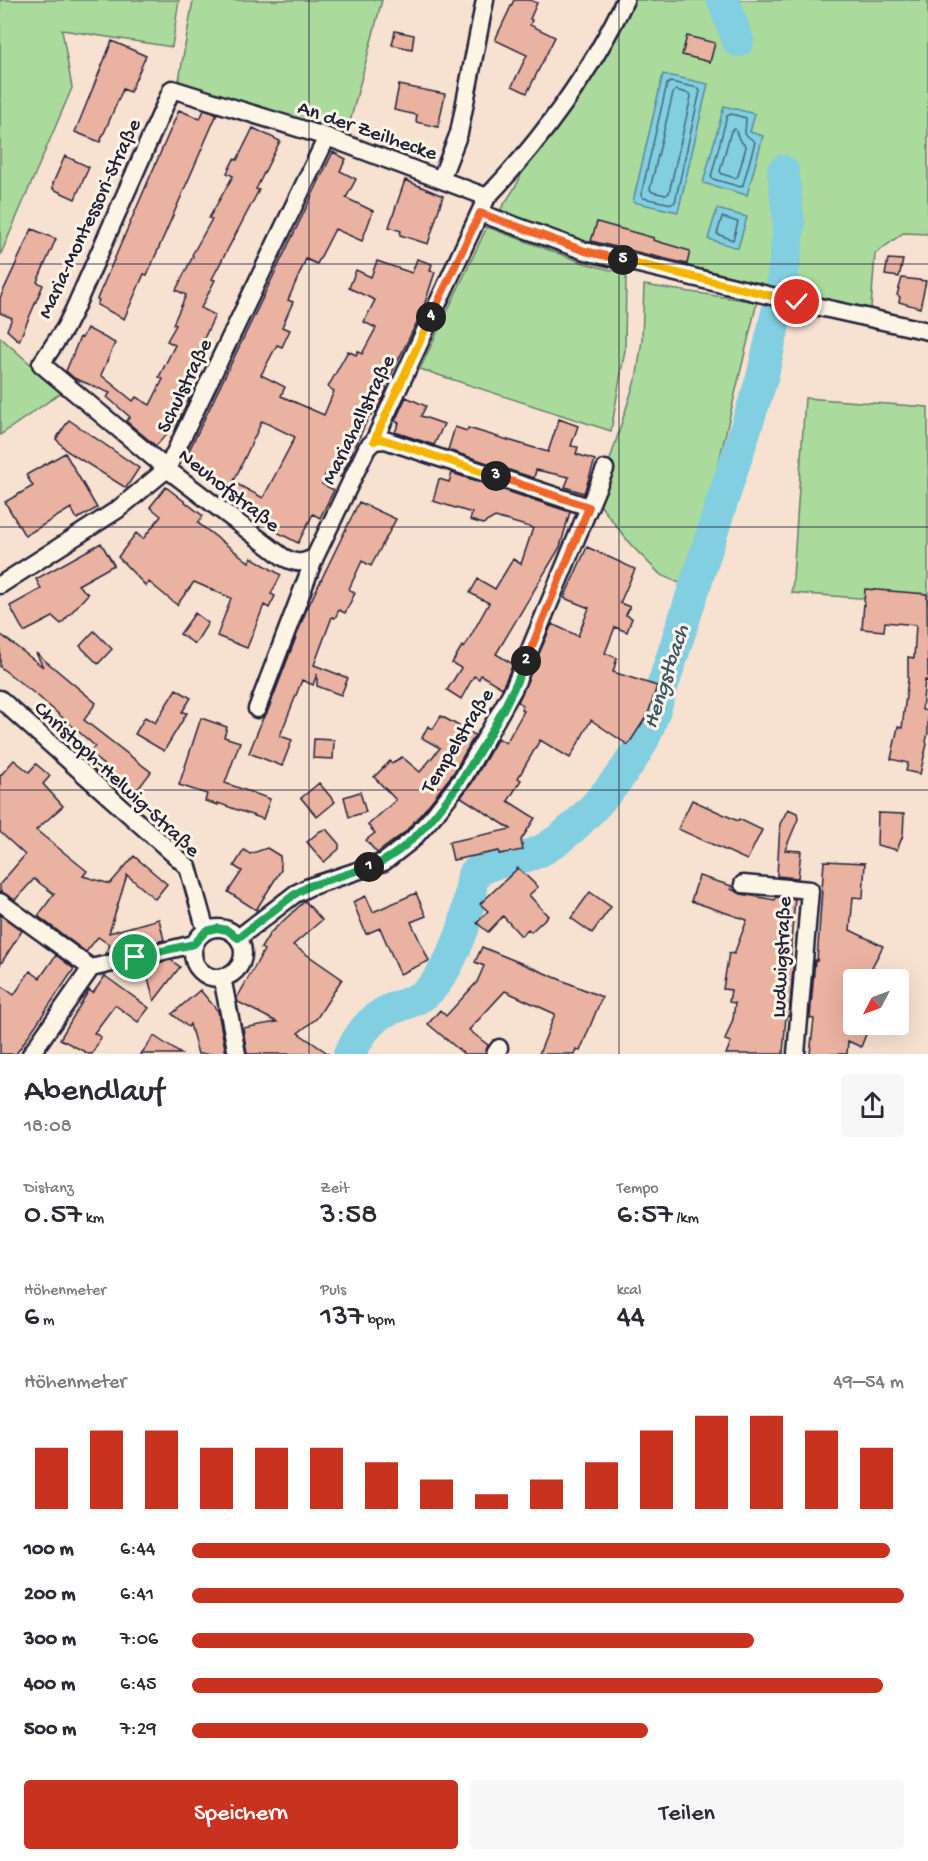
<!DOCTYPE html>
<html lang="de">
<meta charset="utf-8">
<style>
body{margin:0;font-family:"Gochi Hand",sans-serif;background:#f7f7f7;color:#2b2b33;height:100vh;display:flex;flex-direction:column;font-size:22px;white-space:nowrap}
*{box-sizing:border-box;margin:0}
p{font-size:20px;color:#7c7c81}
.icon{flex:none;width:33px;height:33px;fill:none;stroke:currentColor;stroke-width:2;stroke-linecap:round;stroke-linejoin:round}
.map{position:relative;height:1054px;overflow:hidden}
.side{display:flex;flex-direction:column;background:#fff;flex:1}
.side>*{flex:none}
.needle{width:39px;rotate:229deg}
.buttons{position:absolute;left:843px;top:969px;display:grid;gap:12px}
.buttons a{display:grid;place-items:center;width:66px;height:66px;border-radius:6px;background:#fff;box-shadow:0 6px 24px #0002;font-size:30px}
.pin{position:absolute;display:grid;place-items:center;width:51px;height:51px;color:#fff;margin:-26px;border:3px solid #fff;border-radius:50%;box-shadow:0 2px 6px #0007}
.km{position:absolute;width:30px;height:30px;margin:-15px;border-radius:50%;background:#222;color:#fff;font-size:16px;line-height:30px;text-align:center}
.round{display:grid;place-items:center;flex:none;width:63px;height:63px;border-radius:6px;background:#f7f7f7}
.headline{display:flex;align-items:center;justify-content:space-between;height:102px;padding:0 24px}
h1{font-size:33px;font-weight:600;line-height:45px}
.stats{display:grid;grid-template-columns:repeat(3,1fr);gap:9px;height:102px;padding:6px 24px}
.stats div{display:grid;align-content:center}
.stats b{font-size:30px;font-weight:600}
.stats small{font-size:16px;font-weight:400}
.stats p{font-size:16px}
.chart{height:168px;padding:12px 24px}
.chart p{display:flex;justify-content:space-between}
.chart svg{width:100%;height:108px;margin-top:6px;stroke:#c8321e;stroke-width:6}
.button{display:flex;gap:12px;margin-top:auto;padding:12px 24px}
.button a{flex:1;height:69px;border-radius:6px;background:#c8321e;color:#fff;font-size:24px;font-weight:600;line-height:69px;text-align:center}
.button a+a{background:#f7f7f7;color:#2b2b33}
ul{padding:0 24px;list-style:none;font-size:20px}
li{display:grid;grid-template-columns:96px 72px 1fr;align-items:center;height:45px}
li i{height:15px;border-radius:8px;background:#c8321e}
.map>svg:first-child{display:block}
</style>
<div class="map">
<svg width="928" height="1054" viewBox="0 0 928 1054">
<rect width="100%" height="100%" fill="#f7e1d1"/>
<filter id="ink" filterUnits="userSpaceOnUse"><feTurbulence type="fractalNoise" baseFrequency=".0167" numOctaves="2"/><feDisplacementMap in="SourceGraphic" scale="12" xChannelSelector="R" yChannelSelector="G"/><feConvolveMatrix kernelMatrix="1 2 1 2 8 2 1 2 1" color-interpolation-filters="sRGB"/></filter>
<g filter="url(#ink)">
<path fill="#aadb9c" stroke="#667e6c" stroke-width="1.5" d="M 0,0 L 179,0 L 172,47 L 62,30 L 72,88 L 0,256 Z
M 193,0 L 382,0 L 345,141 L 178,86 Z
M 635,0 L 928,0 L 928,234 L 903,233 L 875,254 L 871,308 C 750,284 630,254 510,222 L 498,214 C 505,200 521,184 522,169 L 597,65 Z
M 487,227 L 584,263 L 626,274 L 625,350 L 611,431 L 420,369 Z
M 644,285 L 757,302 L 689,587 L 661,575 L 631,545 L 597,501 L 637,374 L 642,340 Z
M 0,337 L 62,392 L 0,435 Z
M 805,398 L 928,407 L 928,603 L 792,593 Z"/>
<path fill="#81cfe0" stroke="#5b8a9e" stroke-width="1.5" d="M 663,74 L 708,84 L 678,212 L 633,202 Z
M 724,106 L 755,114 L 750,132 L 763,136 L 747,195 L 703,183 Z
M 717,209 L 747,217 L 738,248 L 708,239 Z"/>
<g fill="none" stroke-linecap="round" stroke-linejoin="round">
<path stroke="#48677d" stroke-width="1.5" d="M 671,82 L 698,88 L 700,91 L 675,202 L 672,204 L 643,198 L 641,195 L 667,84 Z
M 676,90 L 690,94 L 691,97 L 669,193 L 666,195 L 652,192 L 650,189 L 673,93 Z
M 731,114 L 746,118 L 745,134 L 755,142 L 743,185 L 741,187 L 713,179 L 711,177 L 727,116 Z
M 735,129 L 739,139 L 746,147 L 738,176 L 735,178 L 722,174 L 720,171 L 731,131 Z
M 722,217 L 738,222 L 733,240 L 717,234 Z"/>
<path stroke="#81cfe0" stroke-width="32" d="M 723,0 L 738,41
M 349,1054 C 359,1036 369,1019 389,1010 C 401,1005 415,1002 426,993 C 442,980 456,949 463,929 C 468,912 470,892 473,875 C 491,859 517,862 538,852 C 573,836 621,780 640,746 C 649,731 654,711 660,694 L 762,378 L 781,295 L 789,225 L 783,171"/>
</g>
<path fill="#eab2a1" stroke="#22223b" stroke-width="1.5" d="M 514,0 L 530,0 L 537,3 L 530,19 L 532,20 L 530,25 L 555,37 L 527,93 L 512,86 L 527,55 L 495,40 Z
M 395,31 L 414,35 L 412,49 L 392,45 Z
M 687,36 L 715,43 L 710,62 L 682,55 Z
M 112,41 L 146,56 L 130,92 L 123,89 L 100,142 L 75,132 Z
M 399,85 L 445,94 L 438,127 L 416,122 L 417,115 L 394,110 Z
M 179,110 L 200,119 L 204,110 L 217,114 L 147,275 L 144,274 L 124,319 L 97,305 L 99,300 L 97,299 Z
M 253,128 L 280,141 L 256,189 L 259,190 L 212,279 L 215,280 L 201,308 L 215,315 L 193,362 L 200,366 L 185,397 L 189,399 L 179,420 L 156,446 L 126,421 L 130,417 L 107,397 L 110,393 L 74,378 L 66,371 L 80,337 L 82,338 L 87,328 L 115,343 L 101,375 L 133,401 L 136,397 L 150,405 L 163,379 L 159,377 L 175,345 L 167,341 L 176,325 L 173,324 L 186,295 L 176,290 L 193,256 L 192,255 L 212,219 L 209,218 L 233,176 L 227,173 L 234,159 L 237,160 Z
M 333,152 L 346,159 L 340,171 L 356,179 L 346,198 L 373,211 L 362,241 L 335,229 L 317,264 L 306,259 L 288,300 L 293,302 L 282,327 L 290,330 L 282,347 L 277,345 L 261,375 L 285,387 L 281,396 L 324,415 L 334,391 L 328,387 L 348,351 L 356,355 L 358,351 L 362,354 L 376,328 L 364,322 L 375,300 L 349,288 L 356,270 L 371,277 L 377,261 L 412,273 L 417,259 L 432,264 L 430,271 L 435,272 L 422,312 L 385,387 L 387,388 L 376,412 L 374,411 L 372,415 L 370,414 L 341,477 L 326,472 L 322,484 L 334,490 L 320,518 L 313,514 L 298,543 L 275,531 L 278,525 L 229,498 L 237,484 L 263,498 L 295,437 L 262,421 L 232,485 L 184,461 Z
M 65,156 L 89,167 L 75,199 L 53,189 L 53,183 Z
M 405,180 L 443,196 L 428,244 L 400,235 L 401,231 L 389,227 Z
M 597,222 L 654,238 L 653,240 L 690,251 L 687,264 L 591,241 Z
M 32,229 L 56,239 L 37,282 L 43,285 L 19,341 L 7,330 L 12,318 L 0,313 L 0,298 Z
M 888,259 L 903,260 L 899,277 L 885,275 Z
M 902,278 L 926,281 L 920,308 L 899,302 L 900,297 L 897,295 Z
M 406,397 L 426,406 L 421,416 L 444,424 L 434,445 L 395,432 L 399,423 L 395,421 Z
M 559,419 L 578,426 L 571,446 L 578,447 L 576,454 L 595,460 L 584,493 L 565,487 L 569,477 L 536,470 L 534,478 L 448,450 L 455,427 L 467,431 L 468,428 L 548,452 Z
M 69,420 L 139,468 L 126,488 L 67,451 L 56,439 Z
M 65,453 L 97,508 L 77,519 L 71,508 L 25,536 L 5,502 L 33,486 L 26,475 Z
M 452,473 L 570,512 L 560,547 L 496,654 L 513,664 L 502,688 L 481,675 L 479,679 L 474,676 L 461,699 L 447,690 L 461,668 L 452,663 L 462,646 L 464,648 L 489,603 L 470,593 L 478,579 L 495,589 L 513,559 L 521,564 L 533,528 L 495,517 L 483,524 L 470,520 L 472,513 L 433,501 L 439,479 L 449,482 Z
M 166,487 L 203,516 L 198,523 L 249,562 L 251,557 L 281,575 L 271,594 L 275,596 L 269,608 L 264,605 L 247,648 L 217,636 L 231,598 L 194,582 L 177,605 L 149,582 L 146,586 L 118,557 L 136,533 L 143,539 L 161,516 L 150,507 Z
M 359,502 L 396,519 L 371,566 L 362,561 L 349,589 L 355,593 L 345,613 L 339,610 L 335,618 L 332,617 L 314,665 L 348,678 L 341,695 L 317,686 L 317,674 L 313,685 L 302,680 L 280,736 L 292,740 L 282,766 L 249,753 L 263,718 L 267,713 L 306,611 Z
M 101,543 L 114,565 L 78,585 L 88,594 L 61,624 L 53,617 L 24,632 L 10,606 L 41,589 L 36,579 Z
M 587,547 L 635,569 L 620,603 L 630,607 L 626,615 L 632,618 L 627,632 L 615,627 L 605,653 L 617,658 L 613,672 L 657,686 L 648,714 L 628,745 L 591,720 L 570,758 L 540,740 L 518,778 L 521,780 L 508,801 L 535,818 L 521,840 L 523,850 L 499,854 L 499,851 L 453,860 L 449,842 L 511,829 L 461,797 L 472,783 L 498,738 L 506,743 L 524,711 L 521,710 L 523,705 L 518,702 L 552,624 L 578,636 L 589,608 L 564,598 Z
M 865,589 L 927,594 L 928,681 L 925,680 L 922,710 L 928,711 L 928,733 L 926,742 L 927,744 L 920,774 L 906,771 L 908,763 L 891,759 L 898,727 L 902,728 L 908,679 L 908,657 L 914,658 L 916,625 L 885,622 L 884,631 L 862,629 Z
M 195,613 L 208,623 L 195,644 L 180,634 Z
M 94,631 L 112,649 L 98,664 L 80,646 Z
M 0,634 L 43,667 L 36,653 L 96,703 L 84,720 L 151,772 L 135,793 L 110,773 L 112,772 L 89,753 L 95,746 L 39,697 L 0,667 Z
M 176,689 L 191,698 L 182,712 L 187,713 L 164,751 L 135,734 L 145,717 L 155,723 Z
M 441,716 L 475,735 L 454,772 L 427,807 L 405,832 L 377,853 L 366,840 L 375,833 L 368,825 L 396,800 L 374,777 L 390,761 L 392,763 L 402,757 L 420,772 L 440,748 L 422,738 L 428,726 L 433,729 Z
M 201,718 L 227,727 L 224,737 L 240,742 L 225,783 L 270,799 L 263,819 L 218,803 L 218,805 L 205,801 L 207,794 L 179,785 Z
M 314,739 L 334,740 L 333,759 L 313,758 Z
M 14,760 L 29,772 L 36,764 L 50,776 L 43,784 L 63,806 L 36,830 L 87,871 L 83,876 L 110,884 L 134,856 L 167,884 L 155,899 L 127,875 L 109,933 L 159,919 L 164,940 L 105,954 L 110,945 L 98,937 L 86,952 L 38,916 L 54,894 L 34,879 L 15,900 L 0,891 L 0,884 L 25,855 L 0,832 L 0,776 Z
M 319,783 L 335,802 L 317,817 L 301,798 Z
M 360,792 L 366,812 L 349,817 L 344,797 Z
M 692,800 L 738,821 L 739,819 L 762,830 L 747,860 L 678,829 Z
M 788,809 L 797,813 L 798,819 L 785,850 L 801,851 L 798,878 L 777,876 L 780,824 Z
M 878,813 L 904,814 L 903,835 L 897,850 L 877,845 Z
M 326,829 L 339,844 L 339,849 L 324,862 L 307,842 L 320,831 Z
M 267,848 L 280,856 L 281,870 L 256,910 L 228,892 L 242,871 L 234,866 L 244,850 L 250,854 Z
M 824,861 L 865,863 L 863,898 L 853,897 L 850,930 L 883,946 L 872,967 L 897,980 L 854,980 L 854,1024 L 870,1024 L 861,1047 L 848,1041 L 847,1054 L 810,1054 L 814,1019 L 810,1018 L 815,960 L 817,961 Z
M 518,868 L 538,887 L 529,895 L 548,916 L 531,932 L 528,929 L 521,936 L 503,916 L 488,932 L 477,923 L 488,911 L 480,904 Z
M 699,876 L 732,886 L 731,889 L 741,894 L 775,900 L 776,897 L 795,899 L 791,942 L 791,958 L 794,958 L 789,1016 L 786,1016 L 783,1054 L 726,1054 L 731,1042 L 725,1040 L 733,1019 L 735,1003 L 729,1002 L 731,990 L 723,989 L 729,953 L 734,954 L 747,920 L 691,901 Z
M 590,892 L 611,907 L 592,933 L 571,918 Z
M 416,893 L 426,916 L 411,922 L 429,961 L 400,974 L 380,928 L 366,934 L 353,902 L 366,896 L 373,912 Z
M 305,901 L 322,920 L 293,945 L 342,979 L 317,1018 L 298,1033 L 329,1054 L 247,1054 L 243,1028 L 277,1022 L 238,1002 L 237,998 L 264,950 L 261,948 L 270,933 Z
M 0,915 L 22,931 L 0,965 Z
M 482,947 L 602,997 L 580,1051 L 576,1049 L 574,1054 L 539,1054 L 555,1014 L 505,991 L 469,1030 L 488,1045 L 485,1054 L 464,1054 L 428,1024 L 440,1010 L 446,1016 L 477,982 L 484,966 L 475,962 Z
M 56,955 L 74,969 L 16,1054 L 0,1054 L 0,985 L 14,995 L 30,971 L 40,978 Z
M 171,960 L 180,967 L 154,1001 L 145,966 Z
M 105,976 L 149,1008 L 138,1022 L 115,1005 L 94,1033 L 101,1037 L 92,1054 L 89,1054 L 60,1039 L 89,990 L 93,993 Z
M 200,990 L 218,1011 L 226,1054 L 198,1054 L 190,1024 L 188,1027 L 172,1014 Z
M 154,1036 L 181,1054 L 141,1054 Z"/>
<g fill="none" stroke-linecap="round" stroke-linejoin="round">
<defs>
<path id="street" d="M 441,179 L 459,133 L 485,0
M 480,213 L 585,251 L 788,300 L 928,331
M 374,441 L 385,440 L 589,507
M 315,557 C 302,564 296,564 283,557 L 167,469 L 41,364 L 65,328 L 74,310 L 172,89 L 327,137 L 487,197
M 0,585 L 117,510 L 167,469 L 327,137
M 0,699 L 188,867 L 206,931
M 257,709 L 315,557 L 367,448 L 374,441 L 487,197 C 540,142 593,69 625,0
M 743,884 L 810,890 L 796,1054
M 0,902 L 91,968
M193 953a25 25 0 1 1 50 0a25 25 0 1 1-50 0Z
M 238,938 L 295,894 L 309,887 L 384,862 L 412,840 L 435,814 L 463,778 L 514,688 L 605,469
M 222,977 L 237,1054
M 31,1054 L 91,968 L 194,944
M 495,1054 L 499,1048"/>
</defs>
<use href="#street" stroke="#22223b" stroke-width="21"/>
<use href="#street" stroke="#fcf5e5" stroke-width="16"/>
</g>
</g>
<g fill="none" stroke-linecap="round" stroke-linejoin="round" filter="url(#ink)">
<defs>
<path id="split-1" d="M 135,957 L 194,944 L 206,931 L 217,928 L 227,930 L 238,938 L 295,894 L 309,886 L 369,867"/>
<path id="split-2" d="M 369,867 C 432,847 501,721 526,661"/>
<path id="split-3" d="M 496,476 L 589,507 L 526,661"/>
<path id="split-4" d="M 431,317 L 374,441 L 379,439 L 385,440 L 496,476"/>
<path id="split-5" d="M 431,317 L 480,213 L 585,251 L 623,260"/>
<path id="split-6" d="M 623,260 L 797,302"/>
</defs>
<use href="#split-1" stroke="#fff" stroke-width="12"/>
<use href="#split-2" stroke="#fff" stroke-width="12"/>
<use href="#split-3" stroke="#fff" stroke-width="12"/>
<use href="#split-4" stroke="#fff" stroke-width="12"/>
<use href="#split-5" stroke="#fff" stroke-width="12"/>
<use href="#split-6" stroke="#fff" stroke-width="12"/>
<use href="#split-1" stroke="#22a559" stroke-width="8"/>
<use href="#split-2" stroke="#22a559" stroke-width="8"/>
<use href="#split-3" stroke="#f0652b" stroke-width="8"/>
<use href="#split-4" stroke="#f5b400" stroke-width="8"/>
<use href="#split-5" stroke="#f0652b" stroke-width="8"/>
<use href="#split-6" stroke="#f5b400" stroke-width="8"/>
</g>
<path fill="none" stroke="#22223b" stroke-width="1.5" stroke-opacity="0.55" d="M 309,0 L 309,1054M 619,0 L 619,1054M 0,264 L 928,264M 0,527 L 928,527M 0,790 L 928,790"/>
<g text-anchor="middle" stroke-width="6" stroke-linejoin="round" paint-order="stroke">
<g font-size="21" fill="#22223b" stroke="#fcf5e5">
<text transform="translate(368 129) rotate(19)" y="7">An der Zeilhecke</text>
<text transform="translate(88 218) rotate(-65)" y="7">Maria-Montessori-Straße</text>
<text transform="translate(183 385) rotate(-64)" y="7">Schulstraße</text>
<text transform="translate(357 419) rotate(-64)" y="7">Mariahallstraße</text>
<text transform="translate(230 489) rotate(38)" y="7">Neuhofstraße</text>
<text transform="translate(456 740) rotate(-58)" y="7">Tempelstraße</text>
<text transform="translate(118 778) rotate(43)" y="7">Christoph-Helwig-Straße</text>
<text transform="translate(780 957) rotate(-87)" y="7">Ludwigstraße</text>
</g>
<g font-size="22" font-style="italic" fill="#3e566d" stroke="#fcf5e5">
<text transform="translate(664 676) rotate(-72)" y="8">Hengstbach</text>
</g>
</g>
</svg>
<div class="buttons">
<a><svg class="needle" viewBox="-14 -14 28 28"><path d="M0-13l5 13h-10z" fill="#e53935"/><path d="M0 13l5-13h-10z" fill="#7c7c81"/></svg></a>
</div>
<div class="pin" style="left:135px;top:957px;background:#1e9e55"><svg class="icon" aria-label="arrive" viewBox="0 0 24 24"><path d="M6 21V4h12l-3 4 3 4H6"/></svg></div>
<div class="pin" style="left:797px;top:302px;background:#d93025"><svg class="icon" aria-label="check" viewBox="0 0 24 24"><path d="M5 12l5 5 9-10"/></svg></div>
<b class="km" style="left:369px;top:867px">1</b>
<b class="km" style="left:526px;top:661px">2</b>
<b class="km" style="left:496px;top:476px">3</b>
<b class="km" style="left:431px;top:317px">4</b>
<b class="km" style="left:623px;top:260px">5</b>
</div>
<section class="side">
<div class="headline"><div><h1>Abendlauf</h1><p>18:08</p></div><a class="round"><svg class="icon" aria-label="share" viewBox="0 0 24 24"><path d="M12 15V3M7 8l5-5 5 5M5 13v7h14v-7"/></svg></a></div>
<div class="stats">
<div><p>Distanz</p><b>0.57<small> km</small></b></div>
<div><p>Zeit</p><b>3:58</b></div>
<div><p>Tempo</p><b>6:57<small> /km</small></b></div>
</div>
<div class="stats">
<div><p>Höhenmeter</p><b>6<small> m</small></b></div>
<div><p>Puls</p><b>137<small> bpm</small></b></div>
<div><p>kcal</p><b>44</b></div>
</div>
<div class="chart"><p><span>Höhenmeter</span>49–54 m</p>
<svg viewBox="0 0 160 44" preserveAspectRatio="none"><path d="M5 44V19M15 44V12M25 44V12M35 44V19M45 44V19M55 44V19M65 44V25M75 44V32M85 44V38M95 44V32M105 44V25M115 44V12M125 44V6M135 44V6M145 44V12M155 44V19"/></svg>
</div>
<ul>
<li><b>100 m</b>6:44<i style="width:98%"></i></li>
<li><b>200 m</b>6:41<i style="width:100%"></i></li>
<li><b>300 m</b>7:06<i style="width:79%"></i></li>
<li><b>400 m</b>6:45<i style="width:97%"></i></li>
<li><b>500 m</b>7:29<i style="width:64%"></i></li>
</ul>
<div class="button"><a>Speichern</a><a>Teilen</a></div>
</section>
